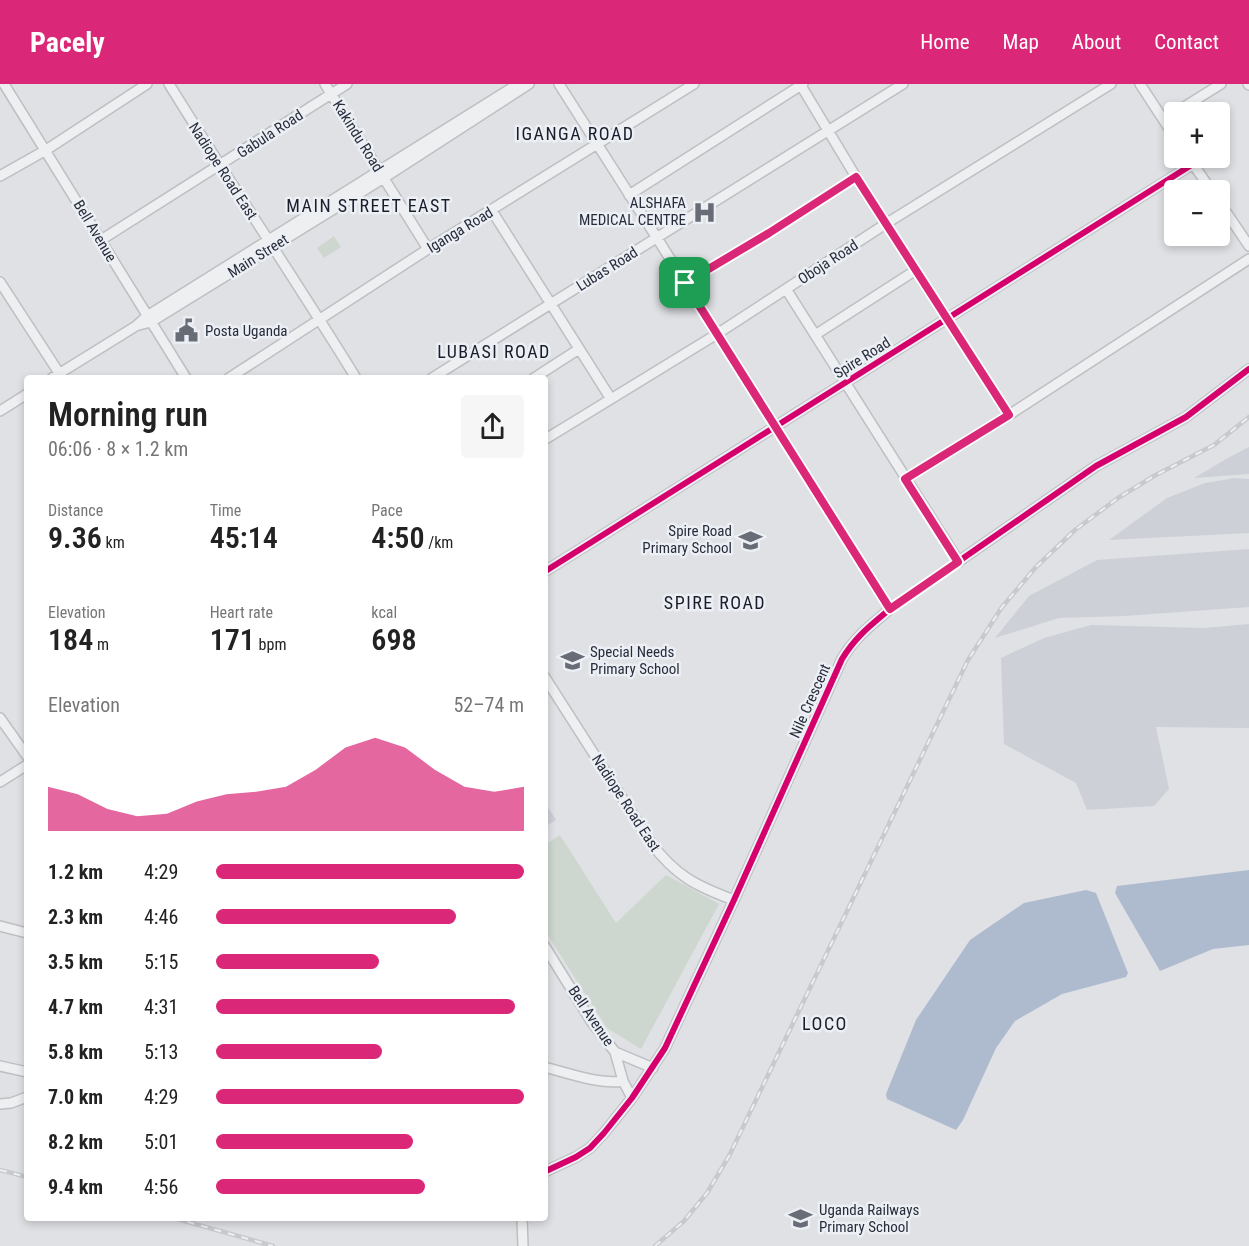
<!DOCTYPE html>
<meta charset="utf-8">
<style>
body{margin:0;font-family:"Roboto Condensed",sans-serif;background:#f6f6f6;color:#222;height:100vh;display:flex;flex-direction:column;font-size:22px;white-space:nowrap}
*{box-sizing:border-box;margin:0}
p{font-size:20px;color:#767676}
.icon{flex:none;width:33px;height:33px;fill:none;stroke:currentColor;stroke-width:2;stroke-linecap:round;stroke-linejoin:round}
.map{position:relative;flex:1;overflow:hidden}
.panel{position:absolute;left:24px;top:291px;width:524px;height:846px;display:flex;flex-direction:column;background:#fff;border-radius:6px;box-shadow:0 3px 9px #0003}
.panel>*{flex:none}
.controls{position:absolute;left:1164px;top:18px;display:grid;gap:12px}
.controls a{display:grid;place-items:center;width:66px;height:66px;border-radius:6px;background:#fff;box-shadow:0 3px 9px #0003;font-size:30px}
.pin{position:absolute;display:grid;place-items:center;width:51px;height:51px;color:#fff;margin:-26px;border-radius:12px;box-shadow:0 3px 9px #0006}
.round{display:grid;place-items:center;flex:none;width:63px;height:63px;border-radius:6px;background:#f6f6f6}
.head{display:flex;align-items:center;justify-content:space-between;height:102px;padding:0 24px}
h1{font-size:33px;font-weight:600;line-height:45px}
.stats{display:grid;grid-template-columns:repeat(3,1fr);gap:9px;height:102px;padding:6px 24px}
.stats div{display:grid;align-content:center}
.stats b{font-size:30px;font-weight:600}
.stats small{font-size:16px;font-weight:400}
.stats p{font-size:16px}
.chart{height:168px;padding:12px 24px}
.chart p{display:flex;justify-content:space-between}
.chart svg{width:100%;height:108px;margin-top:6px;fill:#db2777;opacity:.7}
ul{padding:0 24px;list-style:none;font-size:20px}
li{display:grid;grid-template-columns:96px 72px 1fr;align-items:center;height:45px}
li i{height:15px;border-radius:8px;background:#db2777}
header{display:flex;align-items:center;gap:36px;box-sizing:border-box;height:84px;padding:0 30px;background:#db2777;color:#fff}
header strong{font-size:28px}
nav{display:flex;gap:33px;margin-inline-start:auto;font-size:21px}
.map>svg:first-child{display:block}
</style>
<header>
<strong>Pacely</strong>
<nav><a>Home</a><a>Map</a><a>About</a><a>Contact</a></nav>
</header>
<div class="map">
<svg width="1249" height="1162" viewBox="0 0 1249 1162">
<rect width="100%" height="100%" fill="#dfe1e4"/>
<path fill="#cdd0d7" d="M 1249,363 L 1249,390 L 1194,394 L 1228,374 Z
M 1235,394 L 1249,395 L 1249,449 L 1109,456 L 1167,414 L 1205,399 Z
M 1249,465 L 1249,523 L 1124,532 L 1059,534 L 995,554 L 1029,512 L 1097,476 Z
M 1249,540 L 1249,644 L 1156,643 L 1169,705 L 1154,722 L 1087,726 L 1076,699 L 1004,660 L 1001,574 L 1044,554 L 1091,541 L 1204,544 Z
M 544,717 L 556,736 L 545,743 L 544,743 Z"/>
<path fill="#ced7cf" d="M 334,152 L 341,163 L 324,174 L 317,164 Z
M 560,751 L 616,839 L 666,791 L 719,820 L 641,965 L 607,944 L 545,847 L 545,761 Z"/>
<path fill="#aebbce" d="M 1249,786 L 1249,861 L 1213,865 L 1160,887 L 1115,809 L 1117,802 Z
M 1086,806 L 1096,809 L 1128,889 L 1126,893 L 1062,910 L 1015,937 L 996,964 L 963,1036 L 956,1046 L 887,1015 L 886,1010 L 916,936 L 970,856 L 1024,819 Z"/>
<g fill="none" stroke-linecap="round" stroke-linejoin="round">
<defs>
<path id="minor" d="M 4,0 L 186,294
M 169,0 C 230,99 295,195 356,294
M 325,0 L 428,165
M 559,0 L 657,154 L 890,525
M 800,0 L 856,93 L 1009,331
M 1140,0 L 1174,52
M 1248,0 L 1249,1
M 1176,28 L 1221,0
M 1189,74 L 1211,106
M 0,92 L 46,66 L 147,0
M 629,111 L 803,0
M 1220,119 L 1249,162
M 492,127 L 611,315
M 101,156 L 347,0
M 0,198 L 61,292
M 685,199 L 769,149 L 856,93
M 786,205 L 959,478
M 139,241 L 151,238 L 384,94 L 529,0
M 815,251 L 916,186
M 52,294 L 136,242 L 147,232 L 518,0
M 229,294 L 428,165 L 694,0
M 432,294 L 903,0
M 534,294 L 579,265
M 0,327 L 27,310
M 544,356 L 717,250 L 887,139 L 1111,0
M 905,395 L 1009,331 L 1249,175
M 544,488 L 1193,80
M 544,592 L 651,759 C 676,792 696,802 734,816
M 0,634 L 27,672
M 0,698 L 27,681
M 0,842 L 27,849
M 544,861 L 591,937 L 615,968 L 653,984
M 615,968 L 623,997 L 632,1014
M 0,982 L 27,988
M 544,983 C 568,989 600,1001 623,997
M 0,1020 L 11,1019 L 27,1013
M 544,1088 L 576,1073 L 590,1064 L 604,1049 L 632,1014 L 665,964 L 734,816 L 842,575 C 855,553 871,541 890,525 L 1096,382 L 1186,333 L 1249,285
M 522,1134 L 523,1162"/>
</defs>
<use href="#minor" stroke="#bdbfc2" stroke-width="12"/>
<use href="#minor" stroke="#eeeff1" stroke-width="9"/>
<defs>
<path id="rail" d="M 0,1086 L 27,1093
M 174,1134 L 273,1162
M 655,1162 L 684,1137 L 707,1109 L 729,1072 L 968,576 L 1002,523 L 1036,483 L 1075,446 L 1118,414 L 1154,392 L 1214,361 L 1249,333"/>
</defs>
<use href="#rail" stroke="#c7c9cc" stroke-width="4.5"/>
<use href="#rail" stroke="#eceff4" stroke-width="2" stroke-dasharray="7" stroke-linecap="butt"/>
<defs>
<path id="cycleway" d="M 544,488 L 1193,80
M 544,1088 L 576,1073 L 590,1064 L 604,1049 L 632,1014 L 665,964 L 734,816 L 842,575 C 855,553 871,541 890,525 L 1096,382 L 1186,333 L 1249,285"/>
</defs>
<use href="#cycleway" stroke="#eceff4" stroke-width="10"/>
<use href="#cycleway" stroke="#d6006c" stroke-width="6"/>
</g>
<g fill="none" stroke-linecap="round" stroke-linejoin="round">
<defs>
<path id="route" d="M 856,93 L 1009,331 L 905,395 L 958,478 L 890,525 L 685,199 L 769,149 Z"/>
</defs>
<use href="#route" stroke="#fff" stroke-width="12"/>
<use href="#route" stroke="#db2777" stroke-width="8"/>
</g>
<defs>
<symbol id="hospital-bare" viewBox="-9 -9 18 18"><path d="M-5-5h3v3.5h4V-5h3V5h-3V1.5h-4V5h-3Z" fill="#676c77" stroke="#eceff4" stroke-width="2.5" paint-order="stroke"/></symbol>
<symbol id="civic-bare" viewBox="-9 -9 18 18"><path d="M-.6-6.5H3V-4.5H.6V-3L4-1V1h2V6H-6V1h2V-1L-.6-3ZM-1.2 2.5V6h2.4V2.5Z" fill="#676c77" stroke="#eceff4" stroke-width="2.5" paint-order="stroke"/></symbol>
<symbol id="school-bare" viewBox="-9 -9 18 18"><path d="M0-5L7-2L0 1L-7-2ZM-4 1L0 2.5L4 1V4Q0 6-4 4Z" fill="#676c77" stroke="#eceff4" stroke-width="2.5" paint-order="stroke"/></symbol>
</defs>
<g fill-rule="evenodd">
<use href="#hospital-bare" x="688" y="112" width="33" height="33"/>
<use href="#civic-bare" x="170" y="230" width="33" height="33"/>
<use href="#school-bare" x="734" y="440" width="33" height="33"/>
<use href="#school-bare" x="556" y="560" width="33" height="33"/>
<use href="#school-bare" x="784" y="1118" width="33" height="33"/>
</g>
<g text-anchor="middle" stroke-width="5" stroke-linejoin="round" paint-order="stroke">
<g font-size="15" fill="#272d3c" stroke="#eceff4">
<text transform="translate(270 50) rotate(-33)" y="5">Gabula Road</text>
<text transform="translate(358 52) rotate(58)" y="5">Kakindu Road</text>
<text transform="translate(223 87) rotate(57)" y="5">Nadiope Road East</text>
<text transform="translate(460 146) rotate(-31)" y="5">Iganga Road</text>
<text transform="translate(95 147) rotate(59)" y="5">Bell Avenue</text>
<text transform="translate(258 172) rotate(-32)" y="5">Main Street</text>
<text transform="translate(828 178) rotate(-33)" y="5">Oboja Road</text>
<text transform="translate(607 185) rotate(-32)" y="5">Lubas Road</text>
<text transform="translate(862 274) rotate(-32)" y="5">Spire Road</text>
<text transform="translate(810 617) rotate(-66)" y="5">Nile Crescent</text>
<text transform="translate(626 719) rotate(57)" y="5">Nadiope Road East</text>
<text transform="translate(591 932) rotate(56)" y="5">Bell Avenue</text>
</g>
<g font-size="15" fill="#272d3c" stroke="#eceff4" text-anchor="start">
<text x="686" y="124" text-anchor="end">ALSHAFA<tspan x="686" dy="17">MEDICAL CENTRE</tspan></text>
<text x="205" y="252">Posta Uganda</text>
<text x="732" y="452" text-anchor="end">Spire Road<tspan x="732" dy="17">Primary School</tspan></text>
<text x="590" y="573">Special Needs<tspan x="590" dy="17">Primary School</tspan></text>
<text x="819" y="1131">Uganda Railways<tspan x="819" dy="17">Primary School</tspan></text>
</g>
<g font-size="18" letter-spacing="1.5" fill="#1a1e2c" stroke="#eceff4">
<text x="575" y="56">IGANGA ROAD</text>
<text x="369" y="128">MAIN STREET EAST</text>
<text x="494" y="274">LUBASI ROAD</text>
<text x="715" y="525">SPIRE ROAD</text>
<text x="825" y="946">LOCO</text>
</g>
</g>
</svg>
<div class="controls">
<a>+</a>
<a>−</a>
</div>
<div class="pin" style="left:685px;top:199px;background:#1e9e55"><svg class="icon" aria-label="arrive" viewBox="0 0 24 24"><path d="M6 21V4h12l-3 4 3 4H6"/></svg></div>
<section class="panel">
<div class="head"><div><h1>Morning run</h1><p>06:06 · 8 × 1.2 km</p></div><a class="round"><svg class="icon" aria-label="share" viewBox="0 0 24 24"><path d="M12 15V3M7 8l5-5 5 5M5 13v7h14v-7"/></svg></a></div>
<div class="stats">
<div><p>Distance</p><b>9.36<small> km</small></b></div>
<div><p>Time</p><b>45:14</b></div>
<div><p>Pace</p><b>4:50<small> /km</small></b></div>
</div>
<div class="stats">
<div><p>Elevation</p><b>184<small> m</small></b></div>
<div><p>Heart rate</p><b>171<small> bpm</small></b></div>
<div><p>kcal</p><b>698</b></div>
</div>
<div class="chart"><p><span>Elevation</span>52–74 m</p>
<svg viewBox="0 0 160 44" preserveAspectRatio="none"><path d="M0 44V26L10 29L20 35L30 38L40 37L50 32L60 29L70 28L80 26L90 19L100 10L110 6L120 10L130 19L140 26L150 28L160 26V44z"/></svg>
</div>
<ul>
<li><b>1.2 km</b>4:29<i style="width:100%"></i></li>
<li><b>2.3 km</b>4:46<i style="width:78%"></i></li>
<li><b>3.5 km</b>5:15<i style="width:53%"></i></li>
<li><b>4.7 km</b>4:31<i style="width:97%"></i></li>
<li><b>5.8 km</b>5:13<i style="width:54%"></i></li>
<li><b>7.0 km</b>4:29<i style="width:100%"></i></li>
<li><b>8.2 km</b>5:01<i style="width:64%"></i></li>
<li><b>9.4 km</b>4:56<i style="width:68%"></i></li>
</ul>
</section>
</div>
